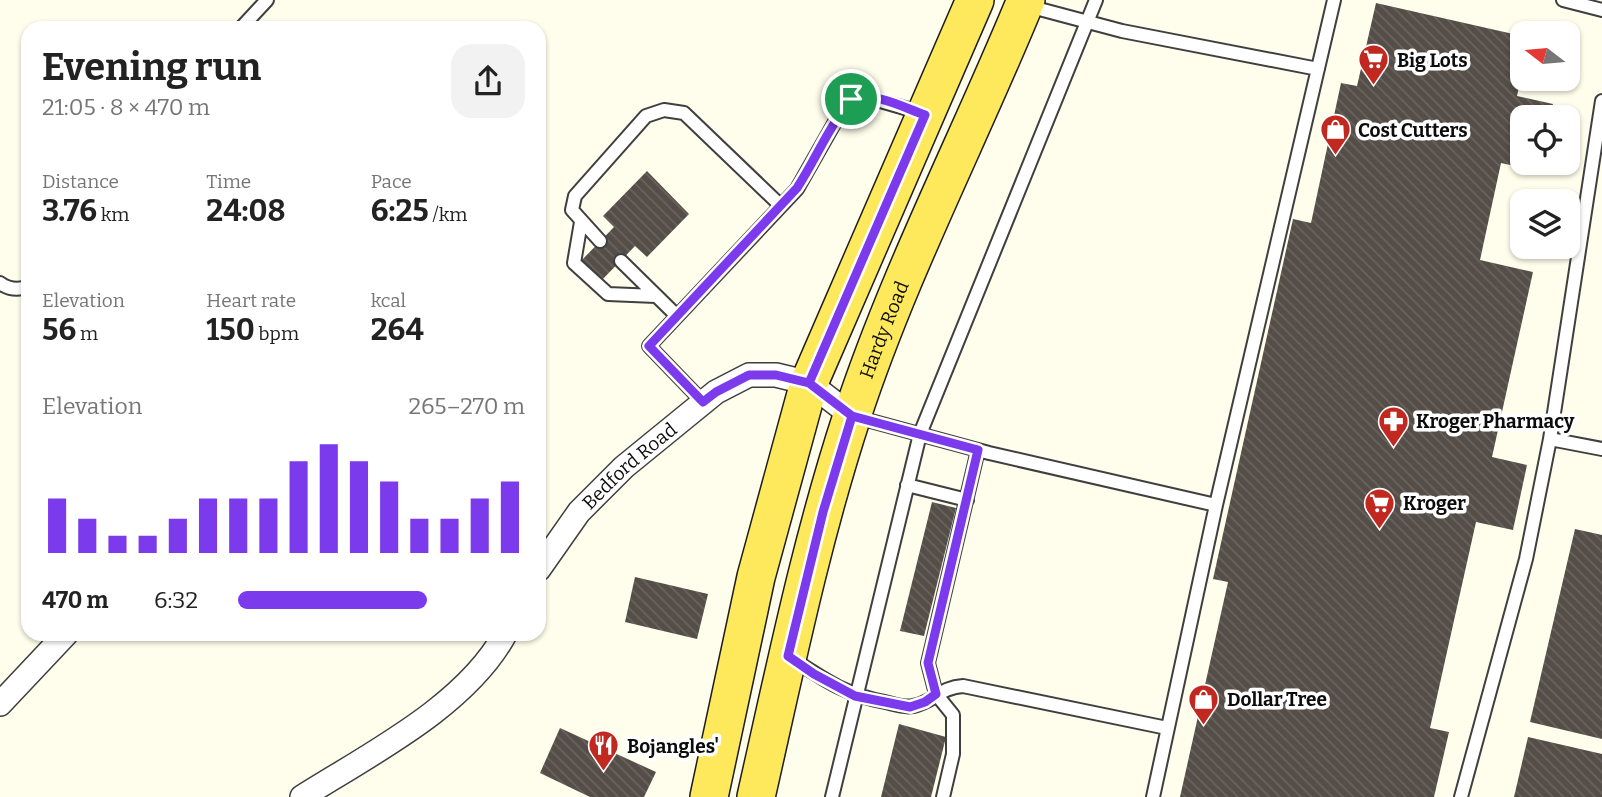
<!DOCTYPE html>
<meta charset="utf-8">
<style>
body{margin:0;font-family:Bitter,serif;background:#f2f2f2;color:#222;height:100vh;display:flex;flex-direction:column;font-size:26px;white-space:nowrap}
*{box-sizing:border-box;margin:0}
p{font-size:23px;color:#767676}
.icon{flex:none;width:38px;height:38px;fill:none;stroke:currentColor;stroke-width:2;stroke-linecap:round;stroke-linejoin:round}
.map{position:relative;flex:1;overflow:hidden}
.details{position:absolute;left:21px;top:21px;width:525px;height:620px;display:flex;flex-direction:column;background:#fff;border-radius:21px;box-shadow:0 2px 5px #0004}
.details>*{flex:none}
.needle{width:46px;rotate:286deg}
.fabs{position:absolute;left:1510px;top:21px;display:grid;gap:14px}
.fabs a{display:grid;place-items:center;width:70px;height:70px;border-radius:14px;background:#fff;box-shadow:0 2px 5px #0004;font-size:35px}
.pin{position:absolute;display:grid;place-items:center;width:60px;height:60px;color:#fff;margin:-30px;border:4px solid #fff;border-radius:50%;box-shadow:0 2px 7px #0007}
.round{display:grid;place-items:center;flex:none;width:74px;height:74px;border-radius:21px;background:#f2f2f2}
.head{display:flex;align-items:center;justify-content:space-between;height:119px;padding:0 21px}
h1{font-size:38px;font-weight:700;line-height:52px}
.metrics{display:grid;grid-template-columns:repeat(3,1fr);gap:10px;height:119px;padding:7px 21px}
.metrics div{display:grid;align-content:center}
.metrics b{font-size:30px;font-weight:700}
.metrics small{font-size:19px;font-weight:400}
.metrics p{font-size:19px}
.chart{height:196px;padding:14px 21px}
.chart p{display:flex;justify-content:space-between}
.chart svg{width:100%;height:126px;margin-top:7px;stroke:#7c3aed;stroke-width:6}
ul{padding:0 21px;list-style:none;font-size:23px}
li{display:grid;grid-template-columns:112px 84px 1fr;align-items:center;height:52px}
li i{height:18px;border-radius:9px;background:#7c3aed}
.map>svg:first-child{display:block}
</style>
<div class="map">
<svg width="1602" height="797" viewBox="0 0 1602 797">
<defs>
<pattern id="building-back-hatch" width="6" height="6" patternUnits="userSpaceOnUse" patternTransform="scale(1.75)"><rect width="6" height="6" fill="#554e48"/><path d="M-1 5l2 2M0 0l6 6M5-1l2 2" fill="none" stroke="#68635e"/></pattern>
</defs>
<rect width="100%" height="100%" fill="#fffdeb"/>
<path fill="url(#building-back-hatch)" d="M 1376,3 L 1522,36 L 1522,73 L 1517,96 L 1553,104 L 1550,117 L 1522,117 L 1522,163 L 1540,163 L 1538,171 L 1501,163 L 1480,260 L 1533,272 L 1492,457 L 1527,465 L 1513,530 L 1476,522 L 1430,728 L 1449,732 L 1434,797 L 1180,797 L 1228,582 L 1213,579 L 1293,219 L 1311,223 L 1341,83 L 1357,86 Z
M 647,171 L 689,214 L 647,257 L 635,246 L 600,282 L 580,262 L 614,227 L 603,216 Z
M 932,502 L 956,508 L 924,636 L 900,631 Z
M 1575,529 L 1602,535 L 1602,739 L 1530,722 Z
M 635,577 L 708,594 L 697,639 L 625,622 Z
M 899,724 L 946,737 L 931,797 L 881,797 Z
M 560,728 L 656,772 L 644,797 L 590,797 L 540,773 Z
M 1528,737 L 1602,754 L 1602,797 L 1514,797 Z"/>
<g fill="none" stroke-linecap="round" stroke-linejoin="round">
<defs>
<path id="lane" d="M 1563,0 L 1602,10
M 1028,6 L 1122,31 L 1318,69
M 241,28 L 267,0
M 581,222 L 574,263 L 608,294 L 656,296
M 600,241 L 572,210 L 575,196 L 646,116 L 664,110 L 684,113 L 781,206
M 621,261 L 677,316
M 0,283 C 9,290 18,290 28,287
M 703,402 L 649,346 L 797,189 L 839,115 L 851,99 L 863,96 L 922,113
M 856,417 L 989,453 L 1216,505
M 1550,439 L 1602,101
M 907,485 L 967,500
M 791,658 C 826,681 844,694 885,702 C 894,704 904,708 913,706 C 932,703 941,687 963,686 L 1167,728
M 832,797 L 920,434 L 1096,0
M 943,797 L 953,754 L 953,715 L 936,694 L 928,663 L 978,450
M 1153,797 L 1216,505 L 1334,0
M 1461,797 L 1526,559 L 1550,439 L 1602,449"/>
<g id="street">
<path id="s1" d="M 539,569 L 579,512 L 624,467 L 716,392 L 749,375 L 776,375 L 809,383 L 852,416"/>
<path d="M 0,704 L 66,634"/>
<path d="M 302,797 C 370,754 466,706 505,634"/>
</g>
<g id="primary">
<path d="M 709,797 L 756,577 L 809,383 L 975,0"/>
<path id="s2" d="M 756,797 C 785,669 811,541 852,416 C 899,273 969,139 1026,0"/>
</g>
</defs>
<use href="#lane" stroke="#3f3f3f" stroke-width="16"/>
<use href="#street" stroke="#3f3f3f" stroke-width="26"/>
<use href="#primary" stroke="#1d1d1d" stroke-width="40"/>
<use href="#lane" stroke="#fff" stroke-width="12"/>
<use href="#street" stroke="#fff" stroke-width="23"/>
<use href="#primary" stroke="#fee85c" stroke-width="37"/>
</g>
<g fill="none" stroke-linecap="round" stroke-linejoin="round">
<defs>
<path id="route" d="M 851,99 C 829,126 816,159 797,188 L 649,346 L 703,402 L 716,392 L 749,375 L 776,375 L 809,383 L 852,416 L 978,450 L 928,663 L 936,694 L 925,702 L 910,707 L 855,696 L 814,674 L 788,656 L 823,512 L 852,416 L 809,383 L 925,115 C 902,107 876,92 851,99"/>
</defs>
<use href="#route" stroke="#fff" stroke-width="14"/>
<use href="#route" stroke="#7c3aed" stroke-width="9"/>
</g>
<defs>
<symbol id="supermarket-pin" viewBox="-11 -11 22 30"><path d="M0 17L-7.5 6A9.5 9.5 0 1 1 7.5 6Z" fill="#c1281f" stroke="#fff"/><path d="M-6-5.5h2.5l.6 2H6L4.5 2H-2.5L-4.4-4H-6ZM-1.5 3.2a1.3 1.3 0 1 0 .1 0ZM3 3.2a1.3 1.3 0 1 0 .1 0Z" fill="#fff"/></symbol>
<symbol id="shop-pin" viewBox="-11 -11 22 30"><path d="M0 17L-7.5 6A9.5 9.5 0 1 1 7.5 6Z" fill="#c1281f" stroke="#fff"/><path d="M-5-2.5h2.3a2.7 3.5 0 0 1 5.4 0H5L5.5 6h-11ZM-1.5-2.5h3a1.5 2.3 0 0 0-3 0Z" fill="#fff"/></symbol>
<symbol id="pharmacy-pin" viewBox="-11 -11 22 30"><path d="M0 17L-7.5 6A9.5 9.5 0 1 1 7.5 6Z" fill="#c1281f" stroke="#fff"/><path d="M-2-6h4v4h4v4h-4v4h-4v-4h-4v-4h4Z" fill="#fff"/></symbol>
<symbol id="restaurant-pin" viewBox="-11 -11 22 30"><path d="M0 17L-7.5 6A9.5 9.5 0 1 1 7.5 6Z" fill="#c1281f" stroke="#fff"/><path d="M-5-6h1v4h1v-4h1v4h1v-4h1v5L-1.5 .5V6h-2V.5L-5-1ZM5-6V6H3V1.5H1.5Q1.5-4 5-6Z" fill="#fff"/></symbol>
</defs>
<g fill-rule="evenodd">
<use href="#supermarket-pin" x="1356" y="42" width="35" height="47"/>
<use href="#shop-pin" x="1318" y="112" width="35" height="47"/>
<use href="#pharmacy-pin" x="1376" y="404" width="35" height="47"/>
<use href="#supermarket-pin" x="1362" y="486" width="35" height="47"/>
<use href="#shop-pin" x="1186" y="682" width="35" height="47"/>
<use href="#restaurant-pin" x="586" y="728" width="35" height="47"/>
</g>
<g text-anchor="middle" stroke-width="7" stroke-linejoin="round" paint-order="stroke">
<g font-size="19" font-weight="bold" fill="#0c0c0c" stroke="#fff" text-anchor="start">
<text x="1397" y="67">Big Lots</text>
<text x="1358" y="137">Cost Cutters</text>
<text x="1416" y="428">Kroger Pharmacy</text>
<text x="1403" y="510">Kroger</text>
<text x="1227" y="706">Dollar Tree</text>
<text x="627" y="753">Bojangles'</text>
</g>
<g font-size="19" fill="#0c0c0c" stroke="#fff">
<text dy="7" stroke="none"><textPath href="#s2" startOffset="485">Hardy Road</textPath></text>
<text dy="7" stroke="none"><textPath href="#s1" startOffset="138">Bedford Road</textPath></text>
</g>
</g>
</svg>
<div class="fabs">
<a><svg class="needle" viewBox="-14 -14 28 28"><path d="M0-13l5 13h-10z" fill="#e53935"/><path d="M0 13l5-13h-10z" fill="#767676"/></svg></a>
<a><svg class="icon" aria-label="locate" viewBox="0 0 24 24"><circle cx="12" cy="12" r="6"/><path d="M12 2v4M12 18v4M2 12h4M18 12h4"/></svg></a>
<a><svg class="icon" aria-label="layers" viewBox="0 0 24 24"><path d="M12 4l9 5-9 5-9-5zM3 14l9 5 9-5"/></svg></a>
</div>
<div class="pin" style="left:851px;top:99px;background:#1e9e55"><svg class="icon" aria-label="arrive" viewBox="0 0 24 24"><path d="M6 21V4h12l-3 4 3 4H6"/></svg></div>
<section class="details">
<div class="head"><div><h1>Evening run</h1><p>21:05 · 8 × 470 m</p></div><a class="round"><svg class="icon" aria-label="share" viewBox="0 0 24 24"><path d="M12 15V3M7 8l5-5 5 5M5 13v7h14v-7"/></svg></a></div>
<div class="metrics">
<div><p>Distance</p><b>3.76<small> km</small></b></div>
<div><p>Time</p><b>24:08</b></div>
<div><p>Pace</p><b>6:25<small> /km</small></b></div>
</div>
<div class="metrics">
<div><p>Elevation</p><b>56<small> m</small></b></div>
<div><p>Heart rate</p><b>150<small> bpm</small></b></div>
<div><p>kcal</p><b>264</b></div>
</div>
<div class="chart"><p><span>Elevation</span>265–270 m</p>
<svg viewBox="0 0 160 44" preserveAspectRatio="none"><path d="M5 44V25M15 44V32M25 44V38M35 44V38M45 44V32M55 44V25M65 44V25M75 44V25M85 44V12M95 44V6M105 44V12M115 44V19M125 44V32M135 44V32M145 44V25M155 44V19"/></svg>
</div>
<ul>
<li><b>470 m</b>6:32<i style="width:66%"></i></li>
</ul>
</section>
</div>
